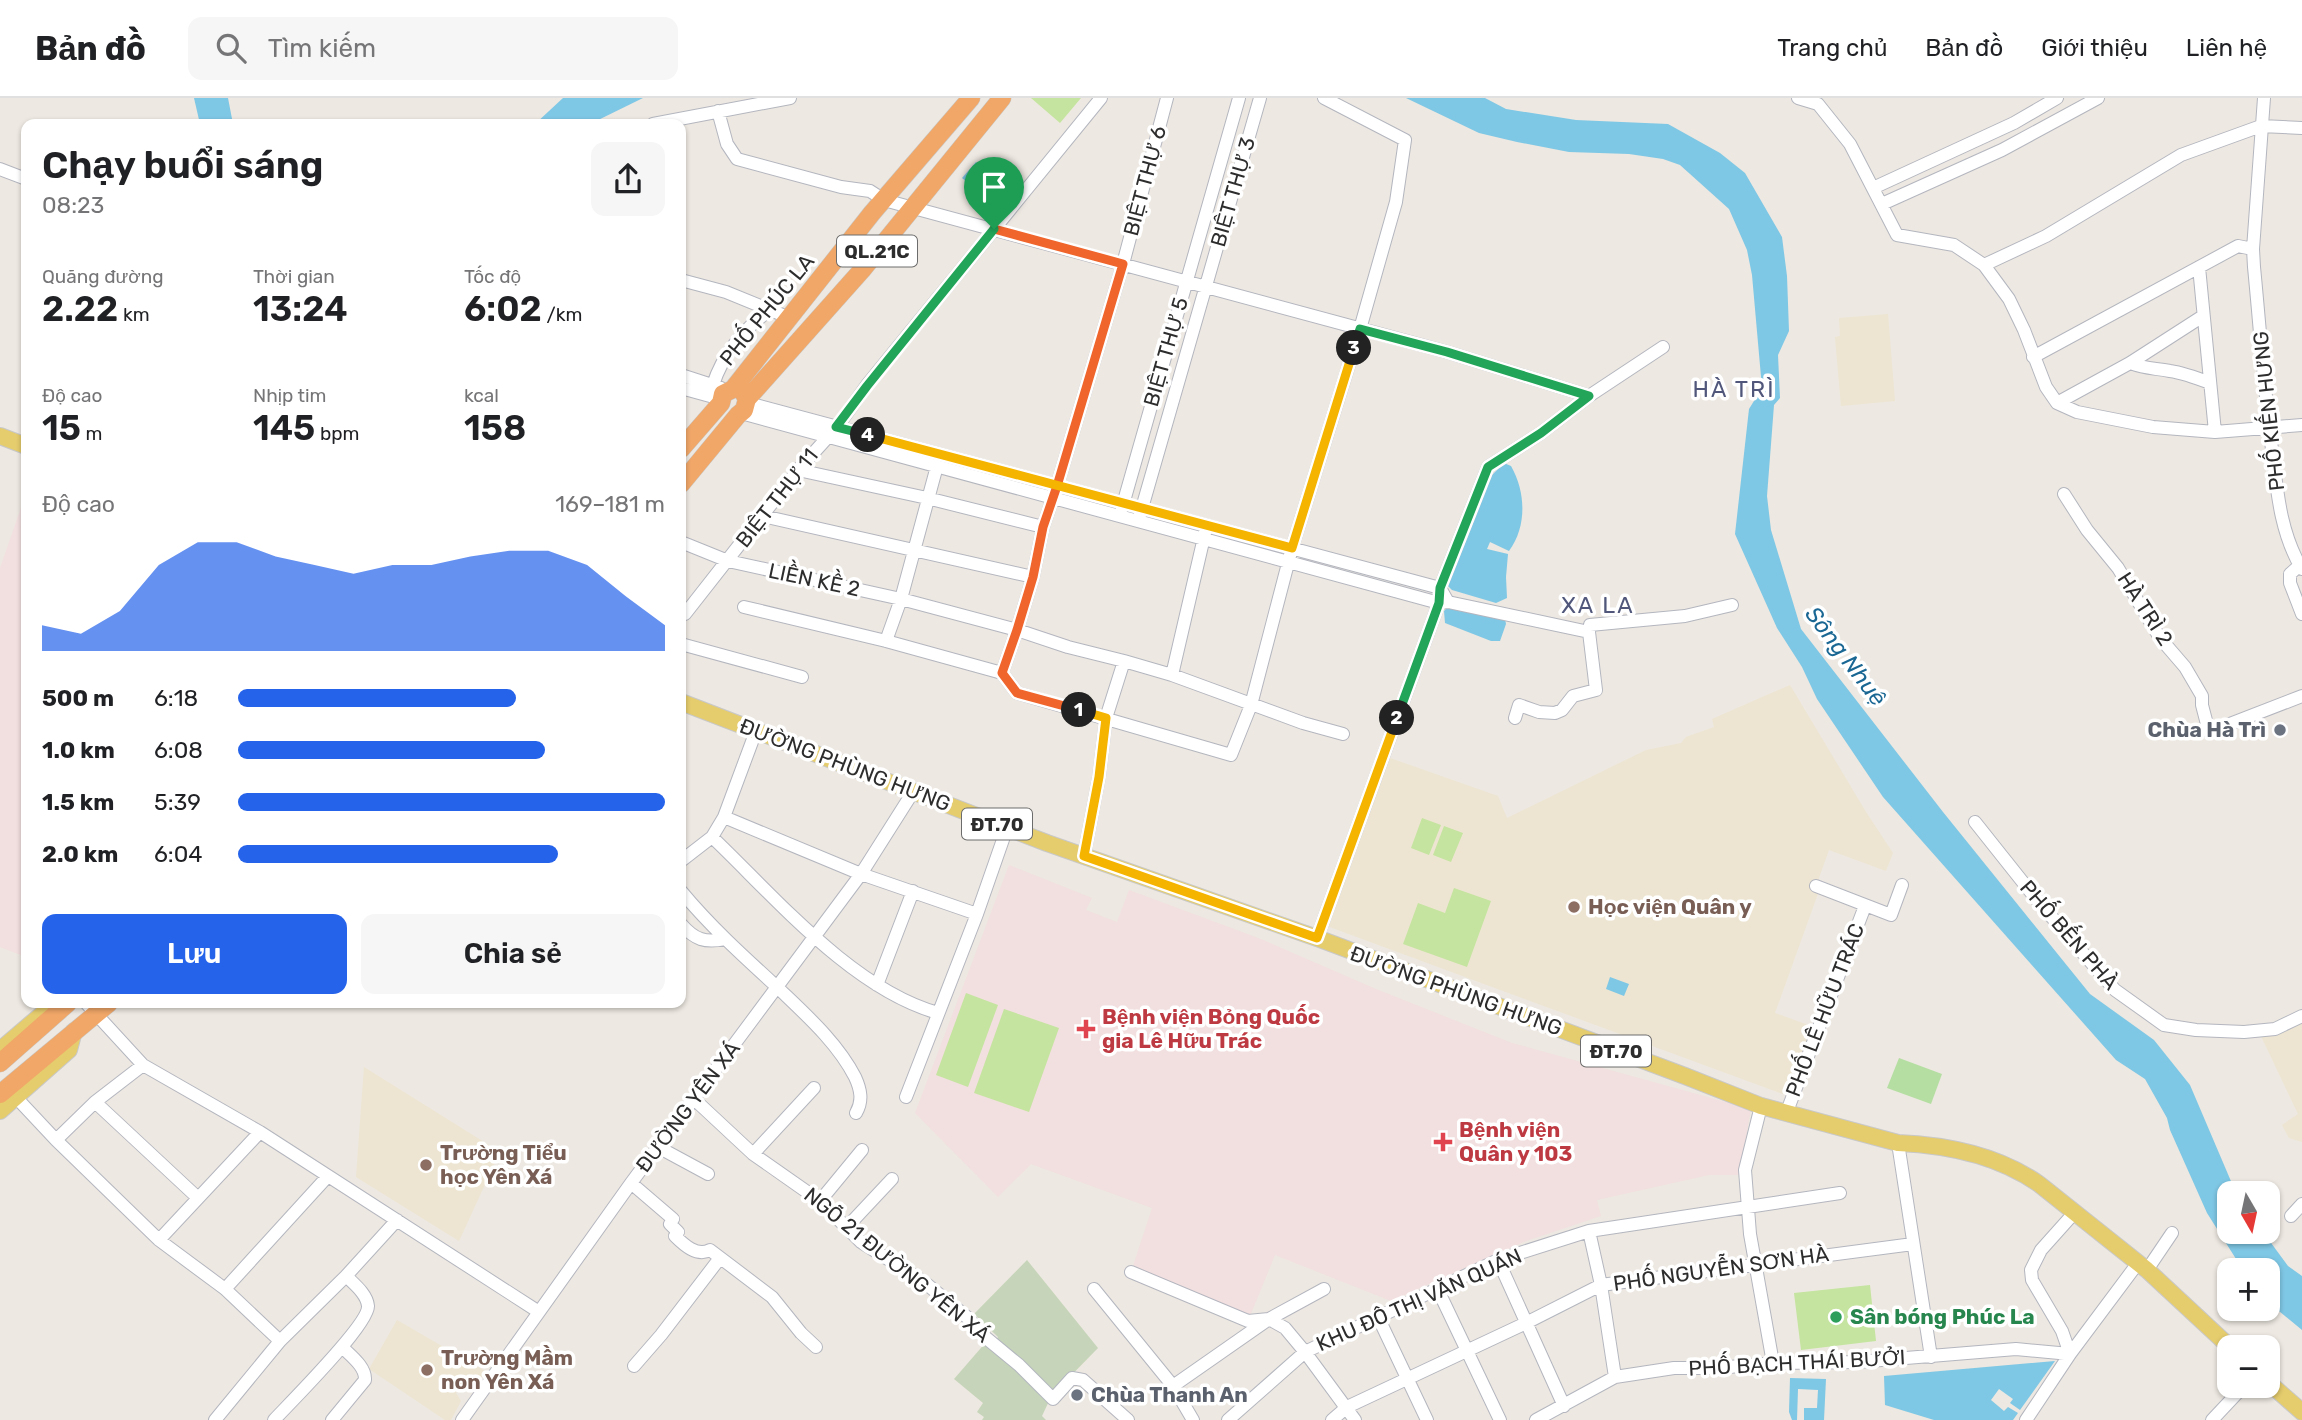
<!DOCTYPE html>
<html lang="vi">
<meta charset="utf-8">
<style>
body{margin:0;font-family:Rubik,sans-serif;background:#f6f6f6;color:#202124;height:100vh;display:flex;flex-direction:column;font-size:26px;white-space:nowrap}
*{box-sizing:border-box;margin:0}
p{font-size:23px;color:#757577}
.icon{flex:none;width:38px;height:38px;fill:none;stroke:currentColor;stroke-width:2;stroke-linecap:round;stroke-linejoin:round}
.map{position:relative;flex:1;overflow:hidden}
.details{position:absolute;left:21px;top:21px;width:665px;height:889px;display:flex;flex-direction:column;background:#fff;border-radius:14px;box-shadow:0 2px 5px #0004}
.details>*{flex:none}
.needle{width:46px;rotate:171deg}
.buttons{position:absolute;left:2217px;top:1083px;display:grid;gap:14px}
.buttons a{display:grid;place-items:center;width:63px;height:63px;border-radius:14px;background:#fff;box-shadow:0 2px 5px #0004;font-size:35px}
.pin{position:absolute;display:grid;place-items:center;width:60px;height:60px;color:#fff;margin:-72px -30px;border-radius:50% 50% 50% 0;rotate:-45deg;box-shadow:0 0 7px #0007}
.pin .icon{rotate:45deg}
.km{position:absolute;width:35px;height:35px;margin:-18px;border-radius:50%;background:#222;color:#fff;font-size:19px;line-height:35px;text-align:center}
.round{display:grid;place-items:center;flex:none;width:74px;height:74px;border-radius:14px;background:#f6f6f6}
.head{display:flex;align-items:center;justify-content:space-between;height:119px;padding:0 21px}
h1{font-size:38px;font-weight:600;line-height:52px}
.figures{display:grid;grid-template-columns:repeat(3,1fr);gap:10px;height:119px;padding:7px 21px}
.figures div{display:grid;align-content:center}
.figures b{font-size:35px;font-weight:600}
.figures small{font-size:19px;font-weight:400}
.figures p{font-size:19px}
.chart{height:196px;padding:14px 21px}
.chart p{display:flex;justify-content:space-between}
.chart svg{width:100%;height:126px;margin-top:7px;fill:#2563eb;opacity:.7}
.action{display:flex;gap:14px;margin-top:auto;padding:14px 21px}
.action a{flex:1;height:80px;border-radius:14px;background:#2563eb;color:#fff;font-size:28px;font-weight:600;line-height:80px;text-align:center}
.action a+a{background:#f6f6f6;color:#202124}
ul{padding:0 21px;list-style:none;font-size:23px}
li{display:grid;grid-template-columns:112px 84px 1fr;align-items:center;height:52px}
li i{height:18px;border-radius:9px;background:#2563eb}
header{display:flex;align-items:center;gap:42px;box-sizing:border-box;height:98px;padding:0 35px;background:#fff;border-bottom:2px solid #e0e0e0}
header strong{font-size:33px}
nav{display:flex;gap:38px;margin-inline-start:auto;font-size:24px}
.search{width:490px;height:63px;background:#f6f6f6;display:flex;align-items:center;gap:18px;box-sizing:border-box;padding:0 24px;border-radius:14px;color:#757577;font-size:26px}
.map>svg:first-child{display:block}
</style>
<header>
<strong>Bản đồ</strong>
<div class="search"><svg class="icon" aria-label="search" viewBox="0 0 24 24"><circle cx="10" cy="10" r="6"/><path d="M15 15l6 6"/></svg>Tìm kiếm</div>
<nav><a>Trang chủ</a><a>Bản đồ</a><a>Giới thiệu</a><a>Liên hệ</a></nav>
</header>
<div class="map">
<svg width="2302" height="1322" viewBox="0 0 2302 1322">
<rect width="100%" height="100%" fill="#ede8e1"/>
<path fill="#ede5d2" d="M 1888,216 L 1895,303 L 1841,308 L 1835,239 L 1840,238 L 1839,220 Z
M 1790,587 L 1866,714 L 1893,755 L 1886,773 L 1829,752 L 1816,788 L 1820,790 L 1775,915 L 1814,929 L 1788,998 L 1327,828 L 1390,660 L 1498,698 L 1507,720 L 1646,652 L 1681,645 L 1686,639 L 1714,629 L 1712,621 Z
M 2302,923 L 2302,1044 L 2289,1040 L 2282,1027 L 2298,1016 L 2261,938 Z
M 364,969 L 500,1054 L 459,1143 L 356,1079 Z
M 397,1222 L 485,1273 L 479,1283 L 464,1282 L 456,1295 L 461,1303 L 451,1322 L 445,1322 L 369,1271 Z"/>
<path fill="#f2dfdf" d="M 23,404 L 26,405 L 26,859 L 0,849 L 0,470 Z
M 1009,767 L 1092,800 L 1086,812 L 1117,824 L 1129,792 L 1261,841 L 1376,891 L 1512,945 L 1751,1011 L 1739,1077 L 1709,1077 L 1597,1102 L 1601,1118 L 1526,1143 L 1391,1203 L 1275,1157 L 1248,1223 L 1131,1174 L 1152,1110 L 1031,1066 L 998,1099 L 915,1015 Z"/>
<path fill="#b5dea2" d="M 1899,960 L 1942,976 L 1931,1006 L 1887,990 Z"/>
<path fill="#c6d5b9" d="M 1027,1162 L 1098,1250 L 1053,1296 L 995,1244 L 998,1239 L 974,1216 Z
M 987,1243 L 1049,1303 L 1042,1318 L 1046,1322 L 982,1322 L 984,1319 L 977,1314 L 983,1305 L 954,1281 Z"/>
<path fill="#c5e49f" d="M 1031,0 L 1081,0 L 1060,25 Z
M 1422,720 L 1441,727 L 1429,757 L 1411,750 Z
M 1444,728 L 1463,735 L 1451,764 L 1433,757 Z
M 1454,790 L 1491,803 L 1467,869 L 1403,846 L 1418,805 L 1445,815 Z
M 966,895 L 998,907 L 968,989 L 936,977 Z
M 1004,911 L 1059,930 L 1029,1014 L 974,995 Z
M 1870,1187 L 1876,1243 L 1801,1252 L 1794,1195 Z"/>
<path fill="#7ec7e5" d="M 194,0 L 228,0 L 233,26 L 200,26 Z
M 563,0 L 643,0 L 590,26 L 535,26 Z
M 1406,0 L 1485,0 L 1506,11 L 1576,22 L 1668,26 L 1720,55 L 1745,75 L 1782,139 L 1787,178 L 1789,233 L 1778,257 L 1780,300 L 1774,307 L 1767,398 L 1771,432 L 1801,531 L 1943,714 L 2090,896 L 2154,942 L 2190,987 L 2236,1095 L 2230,1096 L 2230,1134 L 2263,1134 L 2288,1168 L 2302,1178 L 2302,1232 L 2268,1204 L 2268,1172 L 2243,1172 L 2207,1115 L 2170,1032 L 2167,1020 L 2145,981 L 2116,962 L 1883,699 L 1817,601 L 1802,569 L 1777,530 L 1735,436 L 1749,311 L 1762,290 L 1752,177 L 1747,152 L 1729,111 L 1680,67 L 1663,61 L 1629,56 L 1569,54 L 1517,44 L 1479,35 Z
M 976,64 L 1003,86 L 989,102 L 962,80 Z
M 1504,365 L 1511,368 C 1526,394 1527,429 1509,453 L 1490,444 L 1487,451 L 1508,456 L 1506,479 L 1507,500 L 1496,505 L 1452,492 L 1447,487 L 1491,378 Z
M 1448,509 L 1505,521 L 1506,526 L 1500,543 L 1491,543 L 1445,525 L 1444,513 Z
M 1610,879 L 1629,886 L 1624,898 L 1606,891 Z
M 2055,1263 L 2020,1312 L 2010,1305 L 2013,1301 L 1999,1291 L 1991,1302 L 2004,1313 L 2008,1309 L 2018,1315 L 2013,1322 L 1934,1322 L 1885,1307 L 1884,1278 Z
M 1790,1280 L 1826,1281 L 1824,1322 L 1804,1322 L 1804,1310 L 1817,1310 L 1818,1292 L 1798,1291 L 1797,1322 L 1792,1322 L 1789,1314 Z"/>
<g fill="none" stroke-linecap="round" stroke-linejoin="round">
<defs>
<path id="minor" d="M 1798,0 L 1818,6 L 1850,46 L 1897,137 L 1954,147 L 1984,167 L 2009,201 L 2024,232 L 2046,289 L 2057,305 L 2077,314 L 2153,329 L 2215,334 L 2302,327
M 2264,0 L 2253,151 L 2254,169 C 2260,230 2264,291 2272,351 C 2277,392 2280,435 2302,471
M 718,13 L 727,46 L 737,61 L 841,89 L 870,93 L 884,102 L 1447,254 L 1589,298
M 653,26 L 790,0
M 0,71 L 26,81
M 1873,90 L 2014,25 L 2057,0
M 1882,106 L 2002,52 L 2098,0
M 1984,167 L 2046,138 L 2181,57 L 2261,28 L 2302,30
M 2199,169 L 2215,334
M 681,182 L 726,194 L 790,220
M 2033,259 L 2238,148 L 2253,151
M 2130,265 C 2146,271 2154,270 2170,273 C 2184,275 2197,280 2210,285
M 681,277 L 721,290
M 713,287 C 722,258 744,230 770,212
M 681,290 L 721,301
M 748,305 L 1440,490 L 1448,504
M 2057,305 L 2130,265 L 2203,218
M 741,315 L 1439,505 L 1448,504 L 1589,534 L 1590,527 L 1685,518 L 1732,507
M 798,372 L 927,400 L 1043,429
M 2064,396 L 2087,432 L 2118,470 L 2160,540 L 2185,569 L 2202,598 L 2202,607 L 2209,634 L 2302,598
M 1122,410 L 1239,0
M 1140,417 L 1260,0
M 763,418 L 1033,479
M 681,444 L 728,463 L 901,501 L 1017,532 L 1068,549 L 1124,563 L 1172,577 L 1303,625 L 1343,636
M 2300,467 L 2290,476 L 2290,485 L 2302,516
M 744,509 L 886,543 L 1002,575
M 685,516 L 798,372 L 837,329 L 867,287 L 1101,0
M 886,543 L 901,501 L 937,368
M 681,546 L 802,579
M 1002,575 L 1017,595 L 1231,657 L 1251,607 L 1292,450 L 1360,231 L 1396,104 L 1405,42 L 1324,0
M 1002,575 L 1017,532 L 1033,479 L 1043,429 L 1057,388 L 1123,166 L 1167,0
M 1172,577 L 1205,435
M 1515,620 L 1519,607 L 1539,614 L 1555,615 L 1562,612 L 1573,598 L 1596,592 L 1589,534
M 724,719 L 861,776 L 977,816
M 1975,724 L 2037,802 L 2115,892 L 2164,927 L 2196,932 L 2244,934 L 2275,931 L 2302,918
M 712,739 C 775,799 852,891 938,915
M 1084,758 L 1099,679 L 1106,620 L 1124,563
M 681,763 L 712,739 L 724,719 L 756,633
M 1816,788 L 1891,817 L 1902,787
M 681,793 C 710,828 743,858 777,889 C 805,916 837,944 855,979 C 861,992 863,1003 856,1015
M 681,826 C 695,842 705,845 725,841
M 1317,840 L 1439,505 L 1440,490 L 1488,369 L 1541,335 L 1589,298 L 1663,249
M 877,887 L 913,793
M 86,905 L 143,967 L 260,1034 L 539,1214
M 11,994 L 56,1042 L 159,1142 L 225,1191 L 280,1243
M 906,999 L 977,816 L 1007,730
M 694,1001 L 753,1056 L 820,1103 L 861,1144 L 924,1184 L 968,1220 L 985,1239 L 1019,1267 L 1053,1301 L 1072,1280 L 1083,1282 L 1128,1322
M 95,1004 L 198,1100
M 1761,1008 L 1745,1072 L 1750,1136 L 1773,1265
M 1786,1016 L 1865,808
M 56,1042 L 95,1004 L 143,967
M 1898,1045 L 1931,1259
M 658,1049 L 708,1076
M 753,1056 L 814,990
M 631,1085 L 673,1121 L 670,1126 L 678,1134 L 675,1138 C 684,1147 697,1159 710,1152 L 772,1199 L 801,1235 L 816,1249
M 820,1103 L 862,1052
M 2291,1118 L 2302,1106
M 847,1129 L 892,1081
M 1589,1133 L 1601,1187 L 1615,1279
M 159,1142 L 260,1034
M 1498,1162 L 1564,1308
M 2147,1172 L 2172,1135
M 1131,1174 L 1248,1223 L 1269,1221 L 1285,1230 L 1305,1254 L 1355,1322
M 225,1191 L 328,1078
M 1094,1191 L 1173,1288 L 1193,1322
M 1438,1192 L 1500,1322
M 1378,1219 L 1427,1322
M 634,1268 L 661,1237 L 720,1160
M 1173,1288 L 1269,1221 L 1324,1191
M 215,1322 L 280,1243 L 346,1178 L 397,1122
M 274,1322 C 290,1305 369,1226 368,1208 C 367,1196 354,1186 346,1178
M 332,1322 L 365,1282 C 366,1269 351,1258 342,1249
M 462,1322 L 631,1085 L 861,776 L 913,694
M 1228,1322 L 1305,1254 L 1498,1162 L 1589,1133 L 1840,1095
M 1332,1322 L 1347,1309 L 1526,1225 L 1601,1187 L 1913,1146
M 1536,1322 L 1615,1279 L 1674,1270 L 1718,1270 L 1773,1265 L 1857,1264 L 2016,1251 L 2070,1256 L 2062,1233 L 2032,1182 L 2031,1172 L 2041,1152 L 2075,1114
M 2026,1322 L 2070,1256 L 2138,1165
M 2212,1322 L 2244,1288"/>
<path id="major" d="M 0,338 L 26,348
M 681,604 L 1047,745 L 1317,840 L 1685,978 L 1761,1008 L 1898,1045 C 1947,1047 1999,1058 2039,1086 L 2147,1172 L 2231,1250
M 0,952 L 41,917 L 57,915
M 0,1013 L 69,952 L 74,933
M 2268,1284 L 2302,1314"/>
<path id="highway" d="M 747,301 L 862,172 L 1002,0
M 681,351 L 721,305 L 723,296 L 733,291 L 872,115 L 971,0
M 681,386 L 738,317 L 744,312 L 747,301 L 743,294
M 0,965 L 68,905
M 0,996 L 109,905"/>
</defs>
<use href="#minor" stroke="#b4b6bf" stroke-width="14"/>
<use href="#major" stroke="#c8c8c8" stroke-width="18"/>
<use href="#highway" stroke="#c8c8c8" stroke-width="19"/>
<use href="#minor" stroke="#fff" stroke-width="12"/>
<use href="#major" stroke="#e5cc6d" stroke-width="16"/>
<use href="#highway" stroke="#f0a768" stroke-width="18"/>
</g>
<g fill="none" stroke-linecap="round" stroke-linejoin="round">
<defs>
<path id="split-1" d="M 994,131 L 1123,166 L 1057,388 L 1043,429 L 1033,479 L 1017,532 L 1002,575 L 1017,595 L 1079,612"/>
<path id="split-2" d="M 1079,612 L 1106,620 L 1099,679 L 1084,758 L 1317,840 L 1397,620"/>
<path id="split-3" d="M 1354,250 L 1360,231 L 1447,254 L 1589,298 L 1541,335 L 1488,369 L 1440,490 L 1439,505 L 1397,620"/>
<path id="split-4" d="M 868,337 L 1292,450 L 1354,250"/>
<path id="split-5" d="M 868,337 L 836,329 L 867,288 L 994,131"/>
</defs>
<use href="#split-1" stroke="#fff" stroke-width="14"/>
<use href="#split-2" stroke="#fff" stroke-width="14"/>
<use href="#split-3" stroke="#fff" stroke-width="14"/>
<use href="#split-4" stroke="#fff" stroke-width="14"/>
<use href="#split-5" stroke="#fff" stroke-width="14"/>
<use href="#split-1" stroke="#f0652b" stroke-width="9"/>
<use href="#split-2" stroke="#f5b400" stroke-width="9"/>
<use href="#split-3" stroke="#22a559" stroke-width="9"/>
<use href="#split-4" stroke="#f5b400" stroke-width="9"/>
<use href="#split-5" stroke="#22a559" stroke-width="9"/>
</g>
<g fill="#6b7280" stroke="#fff" stroke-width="2.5">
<circle cx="2280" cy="632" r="7"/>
<circle cx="1077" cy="1297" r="7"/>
</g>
<g fill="#8d6e63" stroke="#fff" stroke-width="2.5">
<circle cx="1574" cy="809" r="7"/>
<circle cx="426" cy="1067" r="7"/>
<circle cx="427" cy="1272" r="7"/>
</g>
<g fill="#e0444e" stroke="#fff" stroke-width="2.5">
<path d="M1082.5 920.5h7v7h7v7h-7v7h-7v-7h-7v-7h7z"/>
<path d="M1439.5 1033.5h7v7h7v7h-7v7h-7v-7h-7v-7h7z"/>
</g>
<circle fill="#2e9e5b" stroke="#fff" stroke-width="2.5" cx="1836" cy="1219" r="7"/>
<g text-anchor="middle" stroke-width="7" stroke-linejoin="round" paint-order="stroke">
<g fill="#fff" stroke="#6c6c6c" stroke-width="2">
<rect x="837" y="137.5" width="80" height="31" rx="5"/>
<rect x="962" y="710.5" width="70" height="31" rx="5"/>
<rect x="1581" y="937.5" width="70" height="31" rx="5"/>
</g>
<g font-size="19" font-weight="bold" fill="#2d2d2d">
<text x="877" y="160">QL.21C</text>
<text x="997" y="733">ĐT.70</text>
<text x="1616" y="960">ĐT.70</text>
</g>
<g font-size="21" fill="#2d2d2d" stroke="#fff">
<text transform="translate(1145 83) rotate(-75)" y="7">BIỆT THỰ 6</text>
<text transform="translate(1233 94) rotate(-74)" y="7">BIỆT THỰ 3</text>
<text transform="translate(767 212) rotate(-51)" y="7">PHỐ PHÚC LA</text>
<text transform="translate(1166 254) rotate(-74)" y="7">BIỆT THỰ 5</text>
<text transform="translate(2269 313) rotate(-96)" y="7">PHỐ KIẾN HƯNG</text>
<text transform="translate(777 400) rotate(-52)" y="7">BIỆT THỰ 11</text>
<text transform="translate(814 482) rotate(12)" y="7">LIỀN KỀ 2</text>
<text transform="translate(2145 511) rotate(57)" y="7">HÀ TRÌ 2</text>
<text transform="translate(845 667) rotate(21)" y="7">ĐƯỜNG PHÙNG HƯNG</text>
<text transform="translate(2069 837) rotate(49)" y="7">PHỐ BẾN PHÀ</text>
<text transform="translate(1456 893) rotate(20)" y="7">ĐƯỜNG PHÙNG HƯNG</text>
<text transform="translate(1825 912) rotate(-69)" y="7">PHỐ LÊ HỮU TRÁC</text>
<text transform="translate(688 1009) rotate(-53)" y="7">ĐƯỜNG YÊN XÁ</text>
<text transform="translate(897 1167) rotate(39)" y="7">NGÕ 21 ĐƯỜNG YÊN XÁ</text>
<text transform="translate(1721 1171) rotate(-8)" y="7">PHỐ NGUYỄN SƠN HÀ</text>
<text transform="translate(1419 1202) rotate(-24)" y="7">KHU ĐÔ THỊ VĂN QUÁN</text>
<text transform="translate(1797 1265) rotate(-3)" y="7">PHỐ BẠCH THÁI BƯỞI</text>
</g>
<g font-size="21" font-weight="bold" fill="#5b616d" stroke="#fff" text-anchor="end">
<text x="2266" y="639">Chùa Hà Trì</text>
<text x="1091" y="1304" text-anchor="start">Chùa Thanh An</text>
</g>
<g font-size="21" font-weight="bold" fill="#785e54" stroke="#fff" text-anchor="start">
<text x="1588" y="816">Học viện Quân y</text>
<text x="440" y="1062">Trường Tiểu<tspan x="440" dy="24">học Yên Xá</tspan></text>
<text x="441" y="1267">Trường Mầm<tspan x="441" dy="24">non Yên Xá</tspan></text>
</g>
<g font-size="21" font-weight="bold" fill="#be3a42" stroke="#fff" text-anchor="start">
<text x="1102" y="926">Bệnh viện Bỏng Quốc<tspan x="1102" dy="24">gia Lê Hữu Trác</tspan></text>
<text x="1459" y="1039">Bệnh viện<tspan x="1459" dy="24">Quân y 103</tspan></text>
</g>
<g font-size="21" font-weight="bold" fill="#27864d" stroke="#fff" text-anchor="start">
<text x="1850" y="1226">Sân bóng Phúc La</text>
</g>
<g font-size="23" letter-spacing="2" fill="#50577a" stroke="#fff">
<text x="1734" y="299">HÀ TRÌ</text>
<text x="1598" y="515">XA LA</text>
</g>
<g font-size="23" font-style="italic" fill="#1a6794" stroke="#fff">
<text transform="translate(1846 558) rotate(53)" y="8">Sông Nhuệ</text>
</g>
</g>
</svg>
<div class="buttons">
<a><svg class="needle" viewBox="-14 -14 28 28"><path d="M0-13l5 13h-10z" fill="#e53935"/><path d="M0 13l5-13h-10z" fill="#757577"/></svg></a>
<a>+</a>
<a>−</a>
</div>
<div class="pin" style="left:994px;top:131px;background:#1e9e55"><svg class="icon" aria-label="arrive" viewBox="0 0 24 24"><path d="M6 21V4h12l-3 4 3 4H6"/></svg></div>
<b class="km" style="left:1079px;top:612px">1</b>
<b class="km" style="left:1397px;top:620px">2</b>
<b class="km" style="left:1354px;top:250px">3</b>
<b class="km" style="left:868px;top:337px">4</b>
<section class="details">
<div class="head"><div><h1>Chạy buổi sáng</h1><p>08:23</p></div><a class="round"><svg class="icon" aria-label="share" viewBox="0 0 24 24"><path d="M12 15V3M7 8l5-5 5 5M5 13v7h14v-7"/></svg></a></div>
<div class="figures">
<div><p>Quãng đường</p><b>2.22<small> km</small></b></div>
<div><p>Thời gian</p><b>13:24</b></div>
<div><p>Tốc độ</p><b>6:02<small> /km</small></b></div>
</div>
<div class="figures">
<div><p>Độ cao</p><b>15<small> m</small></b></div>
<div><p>Nhịp tim</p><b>145<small> bpm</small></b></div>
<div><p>kcal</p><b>158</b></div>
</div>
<div class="chart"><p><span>Độ cao</span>169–181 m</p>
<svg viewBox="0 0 160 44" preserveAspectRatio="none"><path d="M0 44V35L10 38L20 30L30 14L40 6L50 6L60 11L70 14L80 17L90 14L100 14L110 11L120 9L130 9L140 14L150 25L160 35V44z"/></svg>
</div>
<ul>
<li><b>500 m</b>6:18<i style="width:65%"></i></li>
<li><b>1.0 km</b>6:08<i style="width:72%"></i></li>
<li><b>1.5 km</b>5:39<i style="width:100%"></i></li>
<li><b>2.0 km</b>6:04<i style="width:75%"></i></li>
</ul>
<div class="action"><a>Lưu</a><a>Chia sẻ</a></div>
</section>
</div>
